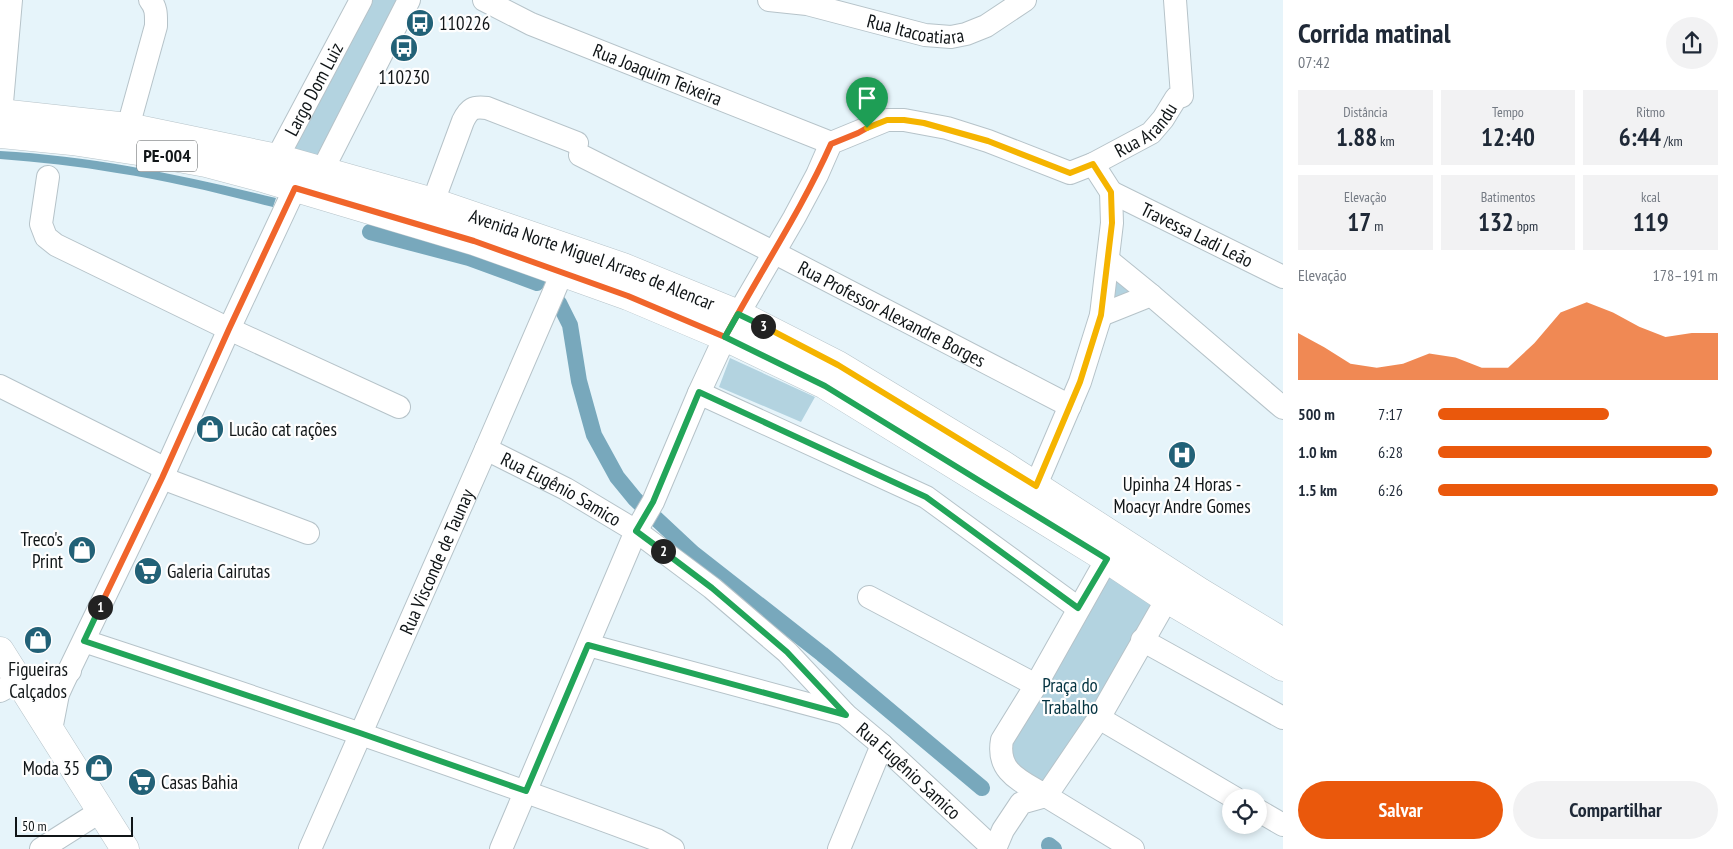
<!DOCTYPE html>
<html lang="pt">
<meta charset="utf-8">
<style>
body{margin:0;font-family:"PT Sans Narrow",sans-serif;background:#f2f2f3;color:#1f2937;height:100vh;display:flex;flex-direction:column;font-size:19px;white-space:nowrap}
*{box-sizing:border-box;margin:0}
p{font-size:16px;color:#747a83}
.icon{flex:none;width:28px;height:28px;fill:none;stroke:currentColor;stroke-width:2;stroke-linecap:round;stroke-linejoin:round}
.map{position:relative;flex:1;overflow:hidden}
.drawer{display:flex;flex-direction:column;background:#fff;width:450px}
.drawer>*{flex:none}
.controls{position:absolute;left:1222px;top:789px;display:grid;gap:10px}
.controls a{display:grid;place-items:center;width:45px;height:45px;border-radius:50%;background:#fff;box-shadow:0 2px 8px #0003;font-size:25px}
.scale{position:absolute;left:15px;bottom:12px;width:118px;box-sizing:border-box;padding-left:5px;border:2px solid #101517;border-top:0;font-size:14px;line-height:18px;white-space:nowrap;color:#101517;-webkit-text-stroke:4px #fefefe;paint-order:stroke}
.pin{position:absolute;display:grid;place-items:center;width:42px;height:42px;color:#fff;margin:-51px -21px;border-radius:50% 50% 50% 0;rotate:-45deg;box-shadow:0 0 5px #0007}
.pin .icon{rotate:45deg}
.km{position:absolute;width:25px;height:25px;margin:-12px;border-radius:50%;background:#222;color:#fff;font-size:14px;line-height:25px;text-align:center}
.round{display:grid;place-items:center;flex:none;width:52px;height:52px;border-radius:26px;background:#f2f2f3}
.overview{display:flex;align-items:center;justify-content:space-between;height:85px;padding:0 15px}
h1{font-size:28px;font-weight:700;line-height:38px}
.figures{display:grid;grid-template-columns:repeat(3,1fr);gap:8px;height:85px;padding:5px 15px}
.figures div{display:grid;align-content:center;border-radius:0px;background:#f2f2f3;text-align:center}
.figures b{font-size:25px;font-weight:700}
.figures small{font-size:14px;font-weight:400}
.figures p{font-size:14px}
.chart{height:140px;padding:10px 15px}
.chart p{display:flex;justify-content:space-between}
.chart svg{width:100%;height:90px;margin-top:5px;fill:#ea580c;opacity:.7}
.button{display:flex;gap:10px;margin-top:auto;padding:10px 15px}
.button a{flex:1;height:58px;border-radius:30px;background:#ea580c;color:#fff;font-size:20px;font-weight:700;line-height:58px;text-align:center}
.button a+a{background:#f2f2f3;color:#1f2937}
ul{padding:0 15px;list-style:none;font-size:16px}
li{display:grid;grid-template-columns:80px 60px 1fr;align-items:center;height:38px}
li i{height:12px;border-radius:6px;background:#ea580c}
main{display:flex;flex:1;min-height:0}
.map>svg:first-child{display:block}
</style>
<main>
<div class="map">
<svg width="1283" height="849" viewBox="0 0 1283 849">
<rect width="100%" height="100%" fill="#e6f4fa"/>
<path fill="#b3d3e0" d="M 365,0 L 402,0 L 319,163 L 288,156 Z
M 1111,269 L 1144,295 L 1106,308 Z
M 730,358 L 815,397 L 801,422 L 719,387 Z
M 1107,576 L 1154,601 L 1053,780 L 1042,782 L 1012,762 L 1010,747 Z"/>
<path fill="#78a8bc" d="M 0,151 C 93,156 186,176 276,198 L 273,207 C 222,194 170,181 117,173 C 78,166 39,162 0,159 Z"/>
<g fill="none" stroke-linecap="round" stroke-linejoin="round">
<path stroke="#78a8bc" stroke-width="16" d="M 370,232 L 469,258 L 537,283
M 559,303 L 570,325 L 579,381 L 594,435 L 617,477 L 635,499 L 693,553 L 822,654 L 982,788
M 1049,845 L 1054,849"/>
<defs>
<g id="minor">
<path id="s1" d="M 484,0 L 531,24 L 831,143"/>
<path id="s2" d="M 769,0 L 807,4 L 925,35 L 951,37 L 966,34 L 986,26 L 1025,0"/>
<path d="M 1,114 L 11,0"/>
<path d="M 128,127 L 156,26 C 156,16 157,8 150,0"/>
<path id="s3" d="M 580,155 L 775,253 L 1070,406"/>
<path d="M 322,171 L 409,0"/>
<path id="s4" d="M 269,173 L 361,0"/>
<path d="M 48,177 L 41,224 L 46,237 L 56,245 L 229,329 L 399,407"/>
<path id="s5" d="M 1111,192 L 1283,277"/>
<path d="M 433,202 L 463,121 C 469,109 473,106 487,108 L 577,143"/>
<path d="M 1108,260 L 1151,295"/>
<path d="M 1101,315 L 1151,295 L 1283,408"/>
<path d="M 0,386 L 166,469"/>
<path d="M 699,393 L 926,497 L 1078,608"/>
<path id="s6" d="M 486,449 L 566,489 L 636,531 L 712,588 L 787,652 L 846,715 L 882,745 L 994,849"/>
<path d="M 162,478 L 308,533"/>
<path d="M 1036,485 L 1080,382 L 1101,315 L 1112,223 L 1111,192 L 1093,164"/>
<path d="M 1107,559 L 1036,685 L 1002,740 C 996,773 1022,781 1046,796 L 1099,718 L 1167,599"/>
<path d="M 869,597 L 1036,685"/>
<path d="M 1142,640 L 1283,718"/>
<path d="M 84,641 C 276,704 467,769 657,840 L 673,849"/>
<path d="M 588,645 L 845,714"/>
<path d="M 0,691 L 19,681 L 41,684 L 53,683 L 70,671"/>
<path d="M 1099,718 L 1235,798"/>
<path d="M 51,730 L 58,694 L 63,683 L 162,478 L 229,329 L 295,188"/>
<path d="M 1259,811 L 1283,825"/>
<path d="M 41,849 L 101,811"/>
<path id="s7" d="M 310,849 L 486,449 L 562,273"/>
<path id="s8" d="M 501,849 L 636,531 L 653,502 L 699,393 L 725,337 L 794,218 L 817,175 L 831,143 L 887,120 L 904,120 L 947,128 L 988,141 L 1070,173 L 1093,164 L 1151,133 L 1163,119 L 1176,98 L 1182,96 L 1175,0"/>
<path d="M 839,849 L 882,745"/>
<path d="M 995,849 L 1003,830 L 1021,803 L 1046,796 L 1133,849"/>
</g>
<g id="major">
<path id="s9" d="M 0,113 L 128,127 L 277,158 L 433,202 L 623,267 L 738,314 L 838,365 L 1002,464 L 1200,592 L 1283,642"/>
<path d="M 0,134 L 72,141 L 157,154 L 206,163 L 266,179 L 474,241 L 628,296 L 725,337 L 825,385 L 1107,559 L 1167,599 L 1283,667"/>
<path d="M 0,651 L 125,849"/>
</g>
</defs>
<use href="#minor" stroke="#b6c3c9" stroke-width="24"/>
<use href="#major" stroke="#b6c3c9" stroke-width="29"/>
<use href="#minor" stroke="#fff" stroke-width="22"/>
<use href="#major" stroke="#fff" stroke-width="28"/>
</g>
<g fill="none" stroke-linecap="round" stroke-linejoin="round">
<defs>
<path id="split-1" d="M 100,607 L 162,478 L 229,329 L 295,188 L 474,241 L 628,296 L 725,337 C 760,272 801,211 831,144 L 858,133 L 867,128"/>
<path id="split-2" d="M 100,607 L 84,641 L 360,733 L 526,791 L 588,645 L 846,715 L 787,652 L 712,588 L 663,551"/>
<path id="split-3" d="M 663,551 L 636,531 L 653,502 L 699,392 L 926,497 L 1078,608 L 1107,559 L 825,386 L 725,337 L 738,314 L 763,326"/>
<path id="split-4" d="M 763,326 L 838,365 L 1036,486 L 1080,382 L 1101,315 L 1112,223 L 1111,192 L 1093,164 L 1070,173 L 988,141 L 924,123 L 904,120 L 887,120 L 867,128"/>
</defs>
<use href="#split-1" stroke="#fff" stroke-width="10"/>
<use href="#split-2" stroke="#fff" stroke-width="10"/>
<use href="#split-3" stroke="#fff" stroke-width="10"/>
<use href="#split-4" stroke="#fff" stroke-width="10"/>
<use href="#split-1" stroke="#f0652b" stroke-width="6"/>
<use href="#split-2" stroke="#22a559" stroke-width="6"/>
<use href="#split-3" stroke="#22a559" stroke-width="6"/>
<use href="#split-4" stroke="#f5b400" stroke-width="6"/>
</g>
<defs>
<symbol id="bus-disc" viewBox="-11 -11 22 22"><circle r="9.5" fill="#226177" stroke="#fefefe"/><path d="M-5-6H5V4H4V6H2V4H-2V6H-4V4H-5ZM-3.5-4V0h7V-4ZM-3.5 1.2v1.5H-2V1.2ZM2 1.2v1.5H3.5V1.2Z" fill="#fff"/></symbol>
<symbol id="shop-disc" viewBox="-11 -11 22 22"><circle r="9.5" fill="#226177" stroke="#fefefe"/><path d="M-5-2.5h2.3a2.7 3.5 0 0 1 5.4 0H5L5.5 6h-11ZM-1.5-2.5h3a1.5 2.3 0 0 0-3 0Z" fill="#fff"/></symbol>
<symbol id="hospital-disc" viewBox="-11 -11 22 22"><circle r="9.5" fill="#226177" stroke="#fefefe"/><path d="M-5-5h3v3.5h4V-5h3V5h-3V1.5h-4V5h-3Z" fill="#fff"/></symbol>
<symbol id="supermarket-disc" viewBox="-11 -11 22 22"><circle r="9.5" fill="#226177" stroke="#fefefe"/><path d="M-6-5.5h2.5l.6 2H6L4.5 2H-2.5L-4.4-4H-6ZM-1.5 3.2a1.3 1.3 0 1 0 .1 0ZM3 3.2a1.3 1.3 0 1 0 .1 0Z" fill="#fff"/></symbol>
</defs>
<g fill-rule="evenodd">
<use href="#bus-disc" x="404" y="7" width="32" height="32"/>
<use href="#bus-disc" x="388" y="32" width="32" height="32"/>
<use href="#shop-disc" x="194" y="413" width="32" height="32"/>
<use href="#hospital-disc" x="1166" y="439" width="32" height="32"/>
<use href="#shop-disc" x="66" y="534" width="32" height="32"/>
<use href="#supermarket-disc" x="132" y="555" width="32" height="32"/>
<use href="#shop-disc" x="22" y="624" width="32" height="32"/>
<use href="#shop-disc" x="83" y="752" width="32" height="32"/>
<use href="#supermarket-disc" x="126" y="766" width="32" height="32"/>
</g>
<g text-anchor="middle" stroke-width="4.5" stroke-linejoin="round" paint-order="stroke">
<rect fill="#fefefe" stroke="#575b5c" stroke-width="1" x="137" y="140.5" width="60" height="31" rx="4"/>
<g font-size="18" font-weight="bold" fill="#101517">
<text x="167" y="162">PE-004</text>
</g>
<g font-size="19" fill="#101517" stroke="#fefefe" text-anchor="start">
<text x="439" y="30">110226</text>
<text x="404" y="84" text-anchor="middle">110230</text>
<text x="229" y="436">Lucão cat rações</text>
<text x="1182" y="491" text-anchor="middle">Upinha 24 Horas -<tspan x="1182" dy="22">Moacyr Andre Gomes</tspan></text>
<text x="63" y="546" text-anchor="end">Treco's<tspan x="63" dy="22">Print</tspan></text>
<text x="167" y="578">Galeria Cairutas</text>
<text x="38" y="676" text-anchor="middle">Figueiras<tspan x="38" dy="22">Calçados</tspan></text>
<text x="80" y="775" text-anchor="end">Moda 35</text>
<text x="161" y="789">Casas Bahia</text>
</g>
<g font-size="19" fill="#101517" stroke="#fefefe">
<text dy="7" stroke="none"><textPath href="#s2" startOffset="150">Rua Itacoatiara</textPath></text>
<text dy="7" stroke="none"><textPath href="#s1" startOffset="189">Rua Joaquim Teixeira</textPath></text>
<text dy="7" stroke="none"><textPath href="#s4" startOffset="95">Largo Dom Luiz</textPath></text>
<text dy="7" stroke="none"><textPath href="#s8" startOffset="1121">Rua Arandu</textPath></text>
<text dy="7" stroke="none"><textPath href="#s5" startOffset="96">Travessa Ladi Leão</textPath></text>
<text dy="7" stroke="none"><textPath href="#s9" startOffset="612">Avenida Norte Miguel Arraes de Alencar</textPath></text>
<text dy="7" stroke="none"><textPath href="#s3" startOffset="350">Rua Professor Alexandre Borges</textPath></text>
<text dy="7" stroke="none"><textPath href="#s6" startOffset="85">Rua Eugênio Samico</textPath></text>
<text dy="7" stroke="none"><textPath href="#s7" startOffset="314">Rua Visconde de Taunay</textPath></text>
<text dy="7" stroke="none"><textPath href="#s6" startOffset="535">Rua Eugênio Samico</textPath></text>
</g>
<g font-size="19" fill="#043341" stroke="#fefefe">
<text x="1070" y="692">Praça do<tspan x="1070" dy="22">Trabalho</tspan></text>
</g>
</g>
</svg>
<div class="controls">
<a><svg class="icon" aria-label="locate" viewBox="0 0 24 24"><circle cx="12" cy="12" r="6"/><path d="M12 2v4M12 18v4M2 12h4M18 12h4"/></svg></a>
</div>
<div class="scale">50 m</div>
<div class="pin" style="left:867px;top:128px;background:#1e9e55"><svg class="icon" aria-label="arrive" viewBox="0 0 24 24"><path d="M6 21V4h12l-3 4 3 4H6"/></svg></div>
<b class="km" style="left:100px;top:607px">1</b>
<b class="km" style="left:663px;top:551px">2</b>
<b class="km" style="left:763px;top:326px">3</b>
</div>
<section class="drawer">
<div class="overview"><div><h1>Corrida matinal</h1><p>07:42</p></div><a class="round"><svg class="icon" aria-label="share" viewBox="0 0 24 24"><path d="M12 15V3M7 8l5-5 5 5M5 13v7h14v-7"/></svg></a></div>
<div class="figures">
<div><p>Distância</p><b>1.88<small> km</small></b></div>
<div><p>Tempo</p><b>12:40</b></div>
<div><p>Ritmo</p><b>6:44<small> /km</small></b></div>
</div>
<div class="figures">
<div><p>Elevação</p><b>17<small> m</small></b></div>
<div><p>Batimentos</p><b>132<small> bpm</small></b></div>
<div><p>kcal</p><b>119</b></div>
</div>
<div class="chart"><p><span>Elevação</span>178–191 m</p>
<svg viewBox="0 0 160 44" preserveAspectRatio="none"><path d="M0 44V21L10 28L20 36L30 38L40 36L50 31L60 33L70 38L80 38L90 26L100 11L110 6L120 11L130 18L140 23L150 21L160 21V44z"/></svg>
</div>
<ul>
<li><b>500 m</b>7:17<i style="width:61%"></i></li>
<li><b>1.0 km</b>6:28<i style="width:98%"></i></li>
<li><b>1.5 km</b>6:26<i style="width:100%"></i></li>
</ul>
<div class="button"><a>Salvar</a><a>Compartilhar</a></div>
</section>
</main>
